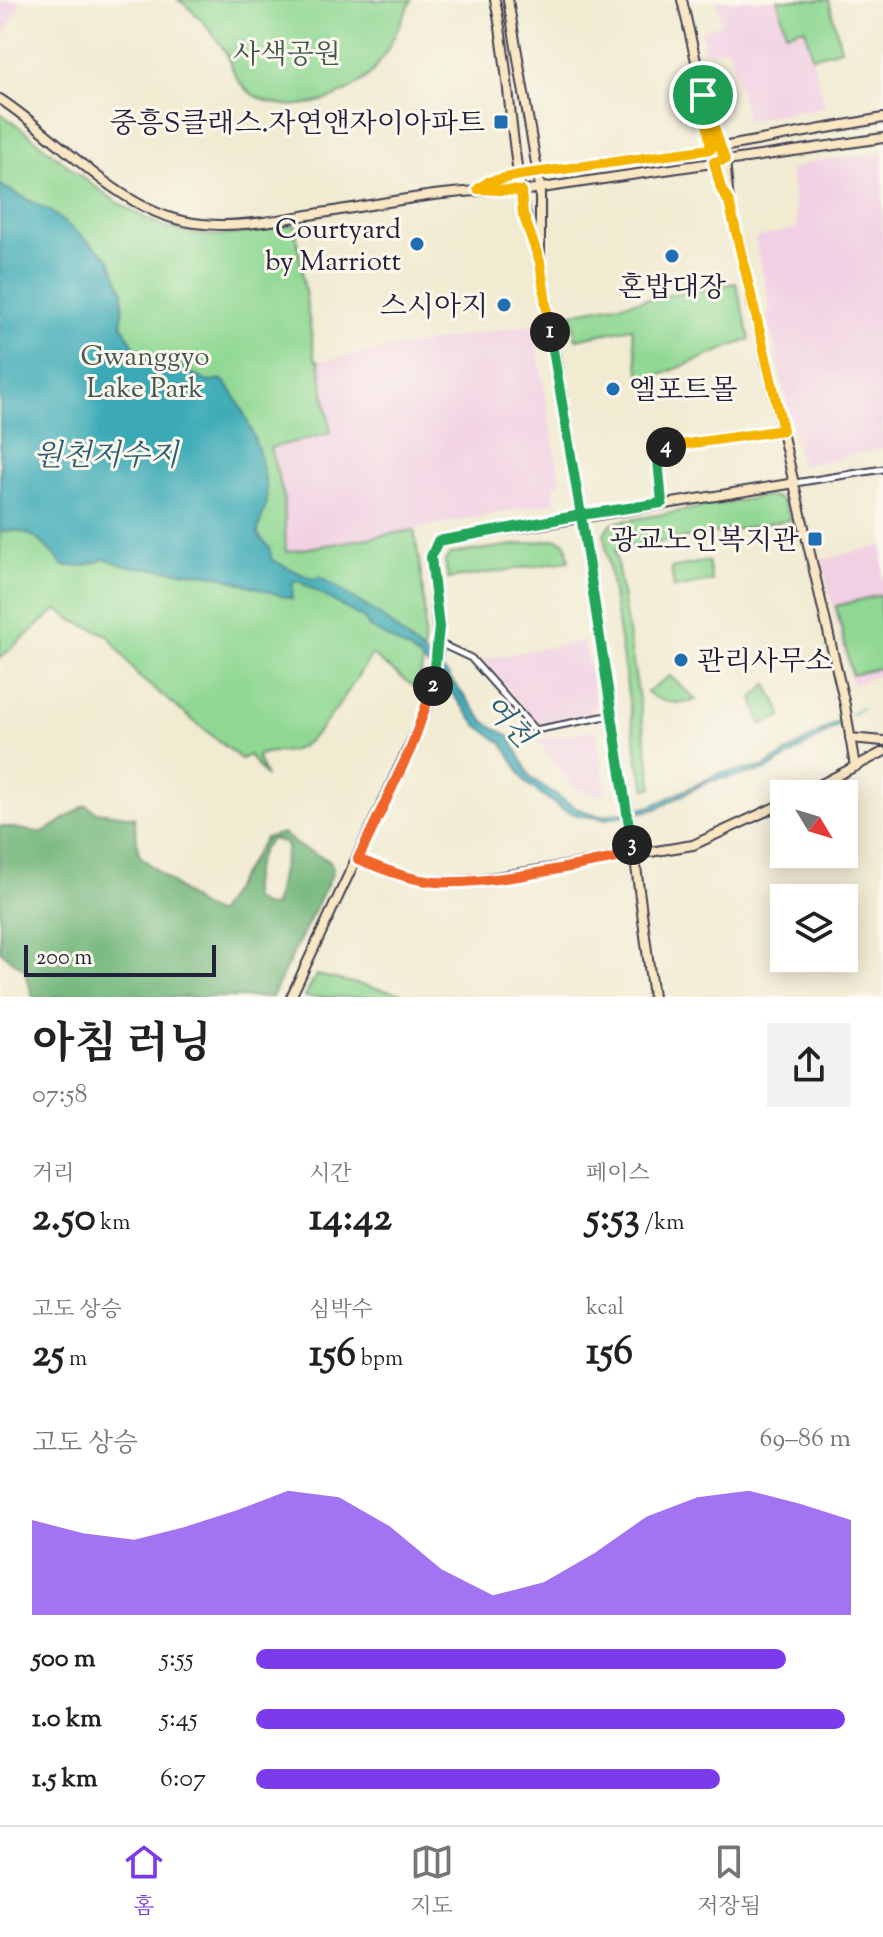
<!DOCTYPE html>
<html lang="ko">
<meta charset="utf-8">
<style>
body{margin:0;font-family:"Sorts Mill Goudy","Noto Serif KR",serif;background:#f2f2f2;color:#222;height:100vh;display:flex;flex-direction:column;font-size:30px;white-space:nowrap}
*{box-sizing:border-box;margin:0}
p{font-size:26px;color:#767676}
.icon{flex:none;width:44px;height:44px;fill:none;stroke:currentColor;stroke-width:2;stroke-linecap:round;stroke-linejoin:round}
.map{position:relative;height:997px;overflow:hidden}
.side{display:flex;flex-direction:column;background:#fff;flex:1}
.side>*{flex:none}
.needle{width:52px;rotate:128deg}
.tools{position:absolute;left:770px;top:780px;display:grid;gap:16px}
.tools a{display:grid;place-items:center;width:88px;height:88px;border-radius:0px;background:#fff;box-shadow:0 4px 20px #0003;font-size:40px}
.scale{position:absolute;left:24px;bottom:20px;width:192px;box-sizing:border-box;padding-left:8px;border:4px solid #22223b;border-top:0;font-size:22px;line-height:28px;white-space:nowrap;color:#22223b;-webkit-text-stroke:6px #fbf7ec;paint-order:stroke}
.pin{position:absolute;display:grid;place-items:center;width:68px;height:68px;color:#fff;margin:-34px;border:4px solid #fff;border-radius:50%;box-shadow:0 2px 8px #0007}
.km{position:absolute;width:40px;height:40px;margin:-20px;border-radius:50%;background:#222;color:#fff;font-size:22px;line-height:40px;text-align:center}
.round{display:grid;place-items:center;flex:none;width:84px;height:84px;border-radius:0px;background:#f2f2f2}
.headline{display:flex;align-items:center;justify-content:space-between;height:136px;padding:0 32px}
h1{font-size:44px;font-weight:700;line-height:60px}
.metrics{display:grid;grid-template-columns:repeat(3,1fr);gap:12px;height:136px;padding:8px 32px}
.metrics div{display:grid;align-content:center}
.metrics b{font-size:40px;font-weight:700}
.metrics small{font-size:22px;font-weight:400}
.metrics p{font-size:22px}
.chart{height:224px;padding:16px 32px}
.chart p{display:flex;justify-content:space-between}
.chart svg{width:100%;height:144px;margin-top:8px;fill:#7c3aed;opacity:.7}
ul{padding:0 32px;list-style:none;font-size:26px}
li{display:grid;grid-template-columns:128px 96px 1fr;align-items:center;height:60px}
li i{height:20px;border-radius:10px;background:#7c3aed}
.menu{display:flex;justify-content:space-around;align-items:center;height:112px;border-top:2px solid #e0e0e0;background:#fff;font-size:22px;color:#767676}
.menu a{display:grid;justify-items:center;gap:4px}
.menu .on{color:#7c3aed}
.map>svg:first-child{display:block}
</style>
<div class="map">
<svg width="883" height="997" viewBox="0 0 883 997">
<rect width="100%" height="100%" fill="#fbf7ec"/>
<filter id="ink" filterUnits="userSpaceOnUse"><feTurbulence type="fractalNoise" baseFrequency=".0125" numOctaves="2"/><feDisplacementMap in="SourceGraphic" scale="16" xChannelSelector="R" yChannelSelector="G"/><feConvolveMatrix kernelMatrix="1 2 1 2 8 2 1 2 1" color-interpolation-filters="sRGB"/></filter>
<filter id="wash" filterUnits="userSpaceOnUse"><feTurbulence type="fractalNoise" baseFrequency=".006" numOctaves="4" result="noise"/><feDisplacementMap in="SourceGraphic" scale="32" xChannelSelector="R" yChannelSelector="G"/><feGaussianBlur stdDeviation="1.8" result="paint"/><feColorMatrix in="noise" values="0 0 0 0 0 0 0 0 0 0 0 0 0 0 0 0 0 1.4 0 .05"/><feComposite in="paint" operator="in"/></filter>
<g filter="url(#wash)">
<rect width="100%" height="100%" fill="#f1ebd2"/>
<path fill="#f1d0e3" d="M 0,0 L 22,0 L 0,43 Z
M 716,0 L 778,0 L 786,32 L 805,28 L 825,106 L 746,120 L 729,48 L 705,52 L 701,30 L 722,24 Z
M 883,152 L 883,448 L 801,466 L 768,318 L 770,308 L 755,238 L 798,228 L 790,171 L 806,163 Z
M 533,324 L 561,483 L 553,485 L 555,499 L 552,503 L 286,553 L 284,497 L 270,448 L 331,433 L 319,361 Z
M 883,545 L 883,674 L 852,685 L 822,560 Z
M 584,641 L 596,707 L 591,714 L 541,724 L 535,721 L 483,659 Z
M 596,729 L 606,791 L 603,795 L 579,790 L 568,781 L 537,740 Z"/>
<path fill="#90d893" stroke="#597d67" stroke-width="2" d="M 178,0 L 412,0 C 400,22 389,52 373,71 C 343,105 272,122 240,83 C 232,73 230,60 224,50 C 212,31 196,12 178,0 Z
M 778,0 L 829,0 L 841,49 L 812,57 L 805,28 L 786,33 Z
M 0,113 C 62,155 125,228 203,235 C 233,238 266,228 295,224 L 315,359 L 319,361 L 331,433 L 270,448 L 284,497 L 286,552 L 414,530 C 424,585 430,635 418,690 L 372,655 C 354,680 324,735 298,748 C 283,756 271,748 257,756 L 266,777 L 249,755 L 241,759 L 138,676 L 108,635 L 74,621 L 57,609 L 0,658 Z
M 736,283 L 750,339 L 641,383 L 632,328 L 576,339 L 572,313 Z
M 767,496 C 784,497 786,505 790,520 L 615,550 L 653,787 L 646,789 L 638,761 L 604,533 L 612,523 Z
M 557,539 L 566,543 L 569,561 L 448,579 L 445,561 L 450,554 Z
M 708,561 L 712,581 L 674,588 L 671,568 Z
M 880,595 L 883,667 L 852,675 L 836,606 Z
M 670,676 L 696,700 C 680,705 661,704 647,692 Z
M 767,684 L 783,716 L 761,725 L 753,698 Z
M 316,975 L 417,997 L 305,997 Z"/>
<path fill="#74b87d" stroke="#4b6d5c" stroke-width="2" fill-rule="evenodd" d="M 86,805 L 97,812 L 134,817 L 139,855 L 198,905 L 217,914 L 265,838 L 283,833 L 298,846 L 330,861 L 333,872 L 272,997 L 33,997 L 24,969 L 0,951 L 0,826 L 43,833 ZM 272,839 L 285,843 L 287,848 L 274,906 L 266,907 L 253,899 C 249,882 258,849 272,839 Z"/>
<path fill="#3aaab6" stroke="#2e6678" stroke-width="2" d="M 0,185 L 50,211 L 109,258 L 123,290 L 122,325 L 134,346 L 156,364 L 181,367 L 208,382 L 221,379 C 243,396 272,477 266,505 C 263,516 258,523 258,535 L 269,547 L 272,560 L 312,579 L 320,577 L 380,615 L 446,673 L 485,722 L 510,737 L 531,778 L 578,809 L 601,816 L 652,806 L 720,773 L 763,767 L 838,721 L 839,725 L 767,770 L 707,782 L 657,809 L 606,819 L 580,816 L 563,810 L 526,783 L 503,744 L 477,725 L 436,673 L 412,652 L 369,627 L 364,619 L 300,582 L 293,581 L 292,599 L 216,575 L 126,566 L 106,559 L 82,566 L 63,566 C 46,545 29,525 0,532 Z"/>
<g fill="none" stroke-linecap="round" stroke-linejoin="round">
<path stroke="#3aaab6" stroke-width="2" d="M 850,715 L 862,708"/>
</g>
</g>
<g filter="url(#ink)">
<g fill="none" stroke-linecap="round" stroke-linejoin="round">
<defs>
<path id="street" d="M 795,483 L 883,469
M 662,503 L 657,449 L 782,430
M 439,643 L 471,658 L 535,730 L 612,715"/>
<path id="secondary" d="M 495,0 C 513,85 509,176 538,257
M 508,0 L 540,187 L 540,262 L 632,836 L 653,997
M 682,0 C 689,31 696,61 703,92 C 710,128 708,169 728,201
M 703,95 L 725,160 L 729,202 L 845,705 L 855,767
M 0,99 C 50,132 93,181 147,208 C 202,236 258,223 315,214 C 383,204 452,187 521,191 L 883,138
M 479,188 L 488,182 L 519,175 L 711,149 L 883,118
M 850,738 L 883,741
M 802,794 L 883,752
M 358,859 L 391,873 L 434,882 L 478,880 L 693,845 L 784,803
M 291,997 L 427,708 L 439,648 L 431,557 L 438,541 L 795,483"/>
</defs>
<use href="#street" stroke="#414052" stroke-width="9"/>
<use href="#secondary" stroke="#414052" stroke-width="12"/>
<use href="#street" stroke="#fff" stroke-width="5"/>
<use href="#secondary" stroke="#f9e7c3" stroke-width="8"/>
</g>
</g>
<g fill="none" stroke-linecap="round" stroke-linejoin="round" filter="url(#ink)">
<defs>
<path id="split-1" d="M 550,332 L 540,262 L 523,214 L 521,191 L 478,189 L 488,182 L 519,175 L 711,149 L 703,95"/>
<path id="split-2" d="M 433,686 L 439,627 L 431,557 L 438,541 L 581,515 L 550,332"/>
<path id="split-3" d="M 433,686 L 411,748 L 358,859 C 383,869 409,880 436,882 C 495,885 574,865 633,855 L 632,845"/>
<path id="split-4" d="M 632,845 L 581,515 L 662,503 L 657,449 L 666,447"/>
<path id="split-5" d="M 666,447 L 783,430 L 729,202 L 721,189 L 714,162 L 725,160 L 703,95"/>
</defs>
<use href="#split-1" stroke="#fff" stroke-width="16"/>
<use href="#split-2" stroke="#fff" stroke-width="16"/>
<use href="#split-3" stroke="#fff" stroke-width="16"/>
<use href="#split-4" stroke="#fff" stroke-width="16"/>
<use href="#split-5" stroke="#fff" stroke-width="16"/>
<use href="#split-1" stroke="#f5b400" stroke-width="10"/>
<use href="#split-2" stroke="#22a559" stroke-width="10"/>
<use href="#split-3" stroke="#f0652b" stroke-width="10"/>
<use href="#split-4" stroke="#22a559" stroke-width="10"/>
<use href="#split-5" stroke="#f5b400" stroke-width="10"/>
</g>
<g fill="#1f6fb2" stroke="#fbf7ec" stroke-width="3">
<rect x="493" y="114" width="16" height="16" rx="4"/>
<circle cx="417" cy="244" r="8"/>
<circle cx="672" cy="256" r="8"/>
<circle cx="504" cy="305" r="8"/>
<circle cx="613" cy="389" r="8"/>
<rect x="807" y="531" width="16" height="16" rx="4"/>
<circle cx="681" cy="660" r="8"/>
</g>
<g text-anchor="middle" stroke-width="6" stroke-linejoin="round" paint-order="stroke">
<g font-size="28" fill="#435955" stroke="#fbf7ec">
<text x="287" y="63">사색공원</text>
<text x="145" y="365">Gwanggyo<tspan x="145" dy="32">Lake Park</tspan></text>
</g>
<g font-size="28" fill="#22223b" stroke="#fbf7ec" text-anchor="end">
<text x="485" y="132">중흥S클래스.자연앤자이아파트</text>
<text x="401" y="238">Courtyard<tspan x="401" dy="32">by Marriott</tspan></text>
<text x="672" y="296" text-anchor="middle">혼밥대장</text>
<text x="488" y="315">스시아지</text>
<text x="629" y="399" text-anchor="start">엘포트몰</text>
<text x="799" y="549">광교노인복지관</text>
<text x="697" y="670" text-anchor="start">관리사무소</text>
</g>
<g font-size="30" font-style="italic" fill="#2d5f72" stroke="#fbf7ec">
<text x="106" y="465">원천저수지</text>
<text transform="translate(509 721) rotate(47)" y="10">여천</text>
</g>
</g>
</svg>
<div class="tools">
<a><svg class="needle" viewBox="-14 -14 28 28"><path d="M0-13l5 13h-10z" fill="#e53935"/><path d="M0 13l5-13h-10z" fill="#767676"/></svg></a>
<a><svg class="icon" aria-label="layers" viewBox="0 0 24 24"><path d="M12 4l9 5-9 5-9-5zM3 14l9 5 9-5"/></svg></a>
</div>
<div class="scale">200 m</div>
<div class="pin" style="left:703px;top:95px;background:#1e9e55"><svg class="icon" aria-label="arrive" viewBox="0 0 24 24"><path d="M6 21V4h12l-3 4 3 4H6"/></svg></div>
<b class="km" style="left:550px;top:332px">1</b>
<b class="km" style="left:433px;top:686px">2</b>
<b class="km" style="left:632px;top:845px">3</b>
<b class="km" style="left:666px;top:447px">4</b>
</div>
<section class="side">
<div class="headline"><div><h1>아침 러닝</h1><p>07:58</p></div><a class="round"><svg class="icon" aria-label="share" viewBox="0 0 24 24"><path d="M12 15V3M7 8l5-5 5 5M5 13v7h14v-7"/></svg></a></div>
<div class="metrics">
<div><p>거리</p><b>2.50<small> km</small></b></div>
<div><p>시간</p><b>14:42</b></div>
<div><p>페이스</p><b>5:53<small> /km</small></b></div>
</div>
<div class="metrics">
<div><p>고도 상승</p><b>25<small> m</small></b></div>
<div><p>심박수</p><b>156<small> bpm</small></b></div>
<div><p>kcal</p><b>156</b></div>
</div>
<div class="chart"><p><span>고도 상승</span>69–86 m</p>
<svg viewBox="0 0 160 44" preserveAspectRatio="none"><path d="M0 44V15L10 19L20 21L30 17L40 12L50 6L60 8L70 17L80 30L90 38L100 34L110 25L120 14L130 8L140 6L150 10L160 15V44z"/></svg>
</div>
<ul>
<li><b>500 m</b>5:55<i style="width:89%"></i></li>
<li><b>1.0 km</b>5:45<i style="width:99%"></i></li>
<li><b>1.5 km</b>6:07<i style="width:78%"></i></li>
</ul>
</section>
<nav class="menu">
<a class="on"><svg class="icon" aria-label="home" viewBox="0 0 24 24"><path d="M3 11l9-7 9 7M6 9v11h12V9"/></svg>홈</a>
<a><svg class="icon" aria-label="map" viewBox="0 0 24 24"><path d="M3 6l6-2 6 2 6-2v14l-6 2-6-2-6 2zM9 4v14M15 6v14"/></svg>지도</a>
<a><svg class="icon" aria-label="saved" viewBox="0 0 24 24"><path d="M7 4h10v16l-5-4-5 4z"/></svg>저장됨</a>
</nav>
